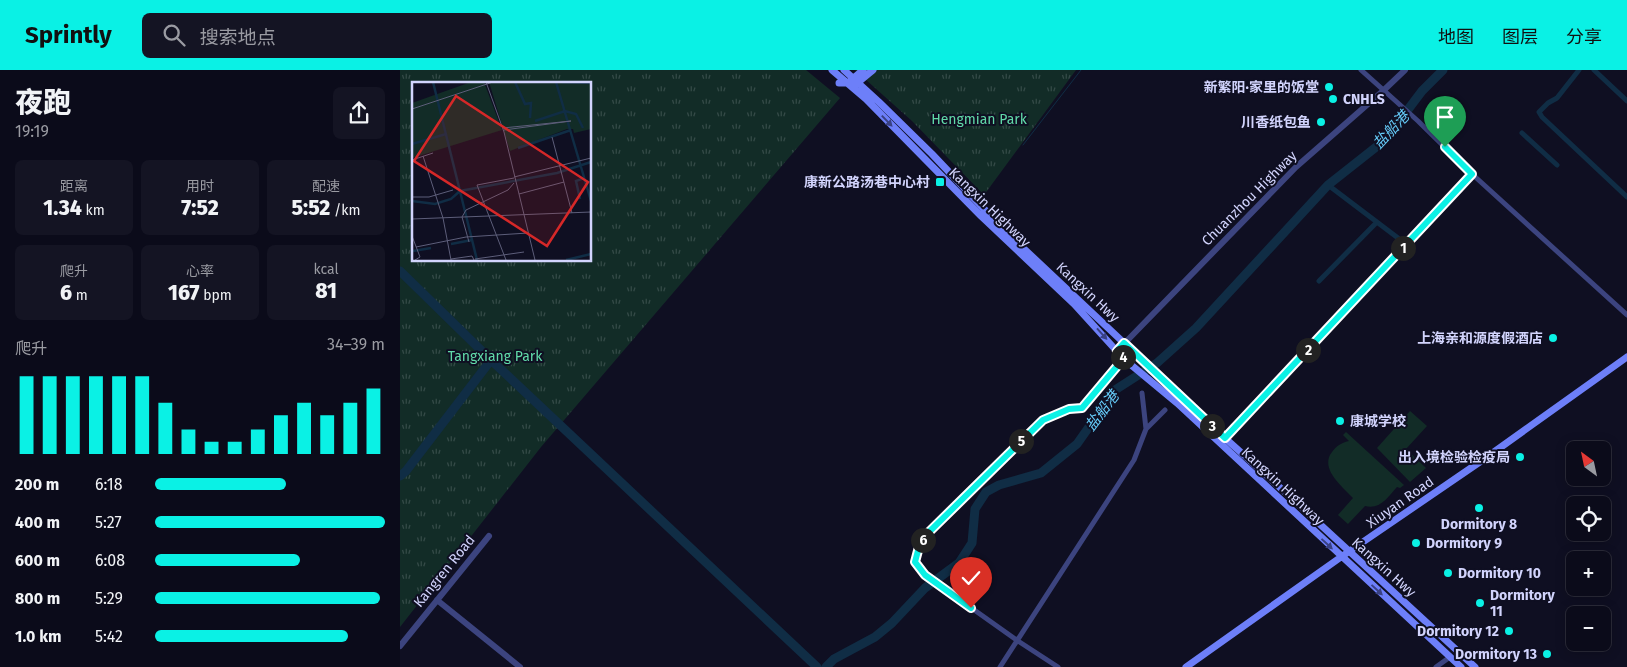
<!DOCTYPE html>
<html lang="zh">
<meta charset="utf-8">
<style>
body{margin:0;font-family:"Fira Sans","Noto Sans SC",sans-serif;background:#141423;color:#f1f3f6;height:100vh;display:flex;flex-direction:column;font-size:19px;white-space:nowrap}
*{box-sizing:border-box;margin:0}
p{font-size:16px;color:#9a9ba2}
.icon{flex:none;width:28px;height:28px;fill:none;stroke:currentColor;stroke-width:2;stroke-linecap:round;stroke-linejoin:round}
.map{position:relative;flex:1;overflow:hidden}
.panel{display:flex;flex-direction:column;background:#0b0b1a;width:400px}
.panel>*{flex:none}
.needle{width:32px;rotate:327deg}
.fabs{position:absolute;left:1166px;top:371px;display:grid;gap:10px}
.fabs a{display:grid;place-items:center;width:45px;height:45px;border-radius:8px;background:#0b0b1a;box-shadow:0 2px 12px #0003,0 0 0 1px #2b2b39;font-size:25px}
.pin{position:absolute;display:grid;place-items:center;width:42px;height:42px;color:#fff;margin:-51px -21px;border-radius:50% 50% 50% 0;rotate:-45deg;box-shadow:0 0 5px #0007}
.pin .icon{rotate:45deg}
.km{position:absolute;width:25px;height:25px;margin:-12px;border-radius:50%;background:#222;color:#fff;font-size:14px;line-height:25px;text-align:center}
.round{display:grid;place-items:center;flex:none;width:52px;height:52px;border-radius:8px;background:#141423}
.overview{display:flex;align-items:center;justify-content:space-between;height:85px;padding:0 15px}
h1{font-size:28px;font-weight:800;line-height:38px}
.figures{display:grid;grid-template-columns:repeat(3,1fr);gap:8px;height:85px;padding:5px 15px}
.figures div{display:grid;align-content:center;border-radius:8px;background:#141423;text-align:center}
.figures b{font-size:21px;font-weight:800}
.figures small{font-size:14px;font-weight:400}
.figures p{font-size:14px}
.chart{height:140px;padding:10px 15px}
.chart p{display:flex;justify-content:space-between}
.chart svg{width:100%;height:90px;margin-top:5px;stroke:#0af1e5;stroke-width:6}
ul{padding:0 15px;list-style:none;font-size:16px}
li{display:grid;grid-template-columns:80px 60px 1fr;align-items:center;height:38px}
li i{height:12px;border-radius:6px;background:#0af1e5}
header{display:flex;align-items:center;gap:30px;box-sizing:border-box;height:70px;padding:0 25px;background:#0af1e5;color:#111}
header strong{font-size:24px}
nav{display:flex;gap:28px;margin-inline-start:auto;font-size:18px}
.search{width:350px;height:45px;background:#141423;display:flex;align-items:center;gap:12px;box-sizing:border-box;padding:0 18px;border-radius:8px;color:#9a9ba2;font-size:19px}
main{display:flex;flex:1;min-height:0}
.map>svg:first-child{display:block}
</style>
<header>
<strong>Sprintly</strong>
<div class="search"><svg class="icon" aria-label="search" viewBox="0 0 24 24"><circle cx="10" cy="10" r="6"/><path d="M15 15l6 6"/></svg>搜索地点</div>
<nav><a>地图</a><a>图层</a><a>分享</a></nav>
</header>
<main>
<section class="panel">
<div class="overview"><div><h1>夜跑</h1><p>19:19</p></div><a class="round"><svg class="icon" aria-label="share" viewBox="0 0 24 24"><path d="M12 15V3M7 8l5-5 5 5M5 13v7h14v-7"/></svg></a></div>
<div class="figures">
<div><p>距离</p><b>1.34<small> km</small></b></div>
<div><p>用时</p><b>7:52</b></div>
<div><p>配速</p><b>5:52<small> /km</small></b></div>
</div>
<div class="figures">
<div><p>爬升</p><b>6<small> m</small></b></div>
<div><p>心率</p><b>167<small> bpm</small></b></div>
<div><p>kcal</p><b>81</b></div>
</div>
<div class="chart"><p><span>爬升</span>34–39 m</p>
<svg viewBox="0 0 160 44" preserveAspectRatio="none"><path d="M5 44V6M15 44V6M25 44V6M35 44V6M45 44V6M55 44V6M65 44V19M75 44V32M85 44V38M95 44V38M105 44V32M115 44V25M125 44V19M135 44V25M145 44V19M155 44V12"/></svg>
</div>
<ul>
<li><b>200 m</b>6:18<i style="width:57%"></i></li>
<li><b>400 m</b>5:27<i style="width:100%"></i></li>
<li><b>600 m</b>6:08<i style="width:63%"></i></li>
<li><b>800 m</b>5:29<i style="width:98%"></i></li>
<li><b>1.0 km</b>5:42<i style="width:84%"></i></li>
</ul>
</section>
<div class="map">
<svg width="1227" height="597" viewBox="0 0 1227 597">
<defs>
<pattern id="park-tufts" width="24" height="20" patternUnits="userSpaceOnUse" patternTransform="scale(1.25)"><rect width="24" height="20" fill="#122c27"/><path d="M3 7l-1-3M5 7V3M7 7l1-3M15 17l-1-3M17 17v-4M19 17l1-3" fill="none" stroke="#344a47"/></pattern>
</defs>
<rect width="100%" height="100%" fill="#0f0f22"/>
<path fill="#122c27" d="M 1010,341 L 1027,356 L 1006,379 L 1026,398 L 1010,412 L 977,378 Z
M 946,362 L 1004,415 L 1000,418 L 997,417 C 988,427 980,440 965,436 L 948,454 L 938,445 L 953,428 C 943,417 922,401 930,385 C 935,377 940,373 949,371 L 943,365 Z"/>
<path fill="url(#park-tufts)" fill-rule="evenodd" d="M 0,0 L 406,0 L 440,28 L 141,377 L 0,557 ZM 14,14 L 190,14 L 190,190 L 14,190 Z
M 455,0 L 676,0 L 584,125 L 512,51 Z"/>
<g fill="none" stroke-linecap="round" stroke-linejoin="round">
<path stroke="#102d45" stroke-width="1" d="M 623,75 L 681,0"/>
<path stroke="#102d45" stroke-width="5" d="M 1179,0 L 1157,28 L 1148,33 L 1139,42 L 1142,47 L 1227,127
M 1194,0 L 1227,31
M 1122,63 L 1157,95
M 928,115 L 998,168
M 919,211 L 977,152"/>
<path stroke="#102d45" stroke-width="9" d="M 0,201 L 91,290 L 417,597
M 0,406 L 6,401 L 91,290
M 426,597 L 434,589 L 475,567 L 492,553 L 525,518 L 559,493 L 572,473 L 575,439 L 586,422 L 599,415 L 641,403 L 677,374 L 715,320 L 757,293 L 796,258 L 928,115 L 985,70 L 1022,21 L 1043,0"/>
<path stroke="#3c447f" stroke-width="5" d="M 961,0 L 1018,51 L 1072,104 L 1227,245
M 746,359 L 765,340
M 825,368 L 1072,104
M 600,597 L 734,390 L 746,359 L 742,323
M 658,597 L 618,571 L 525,505 L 515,492 L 520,473 L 530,461 L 643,350 L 669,339 L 683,338 L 724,289
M 1036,597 L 1050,587"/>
<path stroke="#3c447f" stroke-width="6" d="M 717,281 L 896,97 L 984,20 L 1005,0
M 37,530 L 120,597
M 0,576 L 89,466"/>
<path stroke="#6d7ff9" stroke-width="7" d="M 432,0 L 466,29 L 581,146 L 674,234 L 724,289 L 777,333 L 1061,597
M 444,0 L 479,32 L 532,84 L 604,160 L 825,368 L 886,423 L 1075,597
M 439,13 L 448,13 L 463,0
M 456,14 L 473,0
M 786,597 L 941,487 L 1087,387 L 1227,287"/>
</g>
<defs><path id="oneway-solid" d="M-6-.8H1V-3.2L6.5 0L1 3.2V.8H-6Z" transform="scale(1.25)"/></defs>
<g fill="#394183">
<use href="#oneway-solid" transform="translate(487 51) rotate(46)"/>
<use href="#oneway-solid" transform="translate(702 264) rotate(48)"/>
<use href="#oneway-solid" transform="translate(927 474) rotate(43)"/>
<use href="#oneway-solid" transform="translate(977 520) rotate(43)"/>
</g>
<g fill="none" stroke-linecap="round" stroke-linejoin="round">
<defs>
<path id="route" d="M 571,538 L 525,505 L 515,492 L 520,473 L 530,461 L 643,350 L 669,339 L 682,338 L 724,288 L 717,281 L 724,273 L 825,368 L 1072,104 L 1045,77"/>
</defs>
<use href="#route" stroke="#fff" stroke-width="10"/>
<use href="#route" stroke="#0af1e5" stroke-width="6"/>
</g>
<g fill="#0af1e5" stroke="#0f0f22" stroke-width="2">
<circle cx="929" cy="17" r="5"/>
<circle cx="933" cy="29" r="5"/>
<circle cx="921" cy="52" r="5"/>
<rect x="535" y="107" width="10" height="10" rx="2.5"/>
<circle cx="1153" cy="268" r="5"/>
<circle cx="940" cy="351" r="5"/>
<circle cx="1120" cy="387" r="5"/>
<circle cx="1079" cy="438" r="5"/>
<circle cx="1016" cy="473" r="5"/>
<circle cx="1048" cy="503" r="5"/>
<circle cx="1080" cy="533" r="5"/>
<circle cx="1109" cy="561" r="5"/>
<circle cx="1147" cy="584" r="5"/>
</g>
<g text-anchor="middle" stroke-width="4" stroke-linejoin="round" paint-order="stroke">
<g font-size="14" font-weight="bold" fill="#d2d4fd" stroke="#0f0f22" text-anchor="end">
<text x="919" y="22">新繁阳·家里的饭堂</text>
<text x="943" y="34" text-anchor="start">CNHLS</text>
<text x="911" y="57">川香纸包鱼</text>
<text x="530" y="117">康新公路汤巷中心村</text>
<text x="1143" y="273">上海亲和源度假酒店</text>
<text x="950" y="356" text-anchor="start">康城学校</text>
<text x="1110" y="392">出入境检验检疫局</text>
<text x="1079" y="459" text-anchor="middle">Dormitory 8</text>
<text x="1026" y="478" text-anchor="start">Dormitory 9</text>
<text x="1058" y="508" text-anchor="start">Dormitory 10</text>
<text x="1090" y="530" text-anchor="start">Dormitory<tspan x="1090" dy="16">11</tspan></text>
<text x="1099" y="566">Dormitory 12</text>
<text x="1137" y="589">Dormitory 13</text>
</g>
<g font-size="14" fill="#61daa9" stroke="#0f0f22">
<text x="579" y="54">Hengmian Park</text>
<text x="95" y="291">Tangxiang Park</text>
</g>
<g font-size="14" fill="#d2d4fd" stroke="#0f0f22">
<text transform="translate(849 128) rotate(-45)" y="5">Chuanzhou Highway</text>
<text transform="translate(590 137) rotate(44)" y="5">Kangxin Highway</text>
<text transform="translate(688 222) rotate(43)" y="5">Kangxin Hwy</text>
<text transform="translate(883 416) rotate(43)" y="5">Kangxin Highway</text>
<text transform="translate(1000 432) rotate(-35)" y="5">Xiuyan Road</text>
<text transform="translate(984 497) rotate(42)" y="5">Kangxin Hwy</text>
<text transform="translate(44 501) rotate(-51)" y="5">Kangren Road</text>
</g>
<g font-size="15" font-style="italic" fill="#65cbf9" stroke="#0f0f22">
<text transform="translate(991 60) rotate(-47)" y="5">盐船港</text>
<text transform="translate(702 341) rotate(-53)" y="5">盐船港</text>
</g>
</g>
<g transform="translate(12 12)">
<rect width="179" height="179" fill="#0f0f22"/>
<path d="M 59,0 L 72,0 L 90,48 L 0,76 L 0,21 ZM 77,0 L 179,0 L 179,47 L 162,51 L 161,47 L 155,47 L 98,69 Z" fill="#122c27"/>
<path fill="none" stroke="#102d45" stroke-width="2.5" d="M 21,0 L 65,178M 103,0 L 113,22 L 119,21 L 118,36M 144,0 L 179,119M 150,0 L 179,1M 123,39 L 153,29 L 164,32 L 171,46M 0,62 L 34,52M 106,66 L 159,48M 168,117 L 164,99 L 172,96M 0,119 L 23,122 L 39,117 L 48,109 L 145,91 L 179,80M 39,162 L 60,158M 1,169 L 19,166M 154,178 L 179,172"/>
<path fill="none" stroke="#5d5e7a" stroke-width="1" d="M 74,0 L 92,50 L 123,178M 0,27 L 81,0M 91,46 L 159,39 L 92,48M 140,55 L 160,131M 11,74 L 31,136 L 39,178M 0,78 L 21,71M 102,95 L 179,76M 107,112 L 152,100M 0,115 L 17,115 L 41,108M 0,137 L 179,130M 0,154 L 8,175 L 3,178M 57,160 L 50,135 L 54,128 L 96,108 L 102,101M 4,165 L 54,155 L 116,151M 39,177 L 60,174 L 62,178M 63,177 L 112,170M 94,178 L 65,103 L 102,96"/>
<path fill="#d62828" fill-opacity="0.15" stroke="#d62828" stroke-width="2.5" d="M 44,14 L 176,100 L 135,164 L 2,79 Z"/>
<rect width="179" height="179" fill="none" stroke="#d2d4fd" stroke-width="2.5"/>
</g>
</svg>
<div class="fabs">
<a><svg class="needle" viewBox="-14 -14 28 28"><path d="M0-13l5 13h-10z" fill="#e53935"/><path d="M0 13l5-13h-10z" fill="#9a9ba2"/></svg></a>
<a><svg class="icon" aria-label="locate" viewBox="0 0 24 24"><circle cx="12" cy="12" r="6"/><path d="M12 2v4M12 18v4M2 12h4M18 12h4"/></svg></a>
<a>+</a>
<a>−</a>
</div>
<div class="pin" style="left:1045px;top:77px;background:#1e9e55"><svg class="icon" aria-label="arrive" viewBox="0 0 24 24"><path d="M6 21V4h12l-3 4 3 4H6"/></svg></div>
<div class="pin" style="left:571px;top:538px;background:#d93025"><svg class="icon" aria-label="check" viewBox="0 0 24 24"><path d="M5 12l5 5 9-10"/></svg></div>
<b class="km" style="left:1003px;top:178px">1</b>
<b class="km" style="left:908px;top:280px">2</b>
<b class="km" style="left:812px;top:356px">3</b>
<b class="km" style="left:723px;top:287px">4</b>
<b class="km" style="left:621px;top:371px">5</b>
<b class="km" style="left:523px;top:470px">6</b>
</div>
</main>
